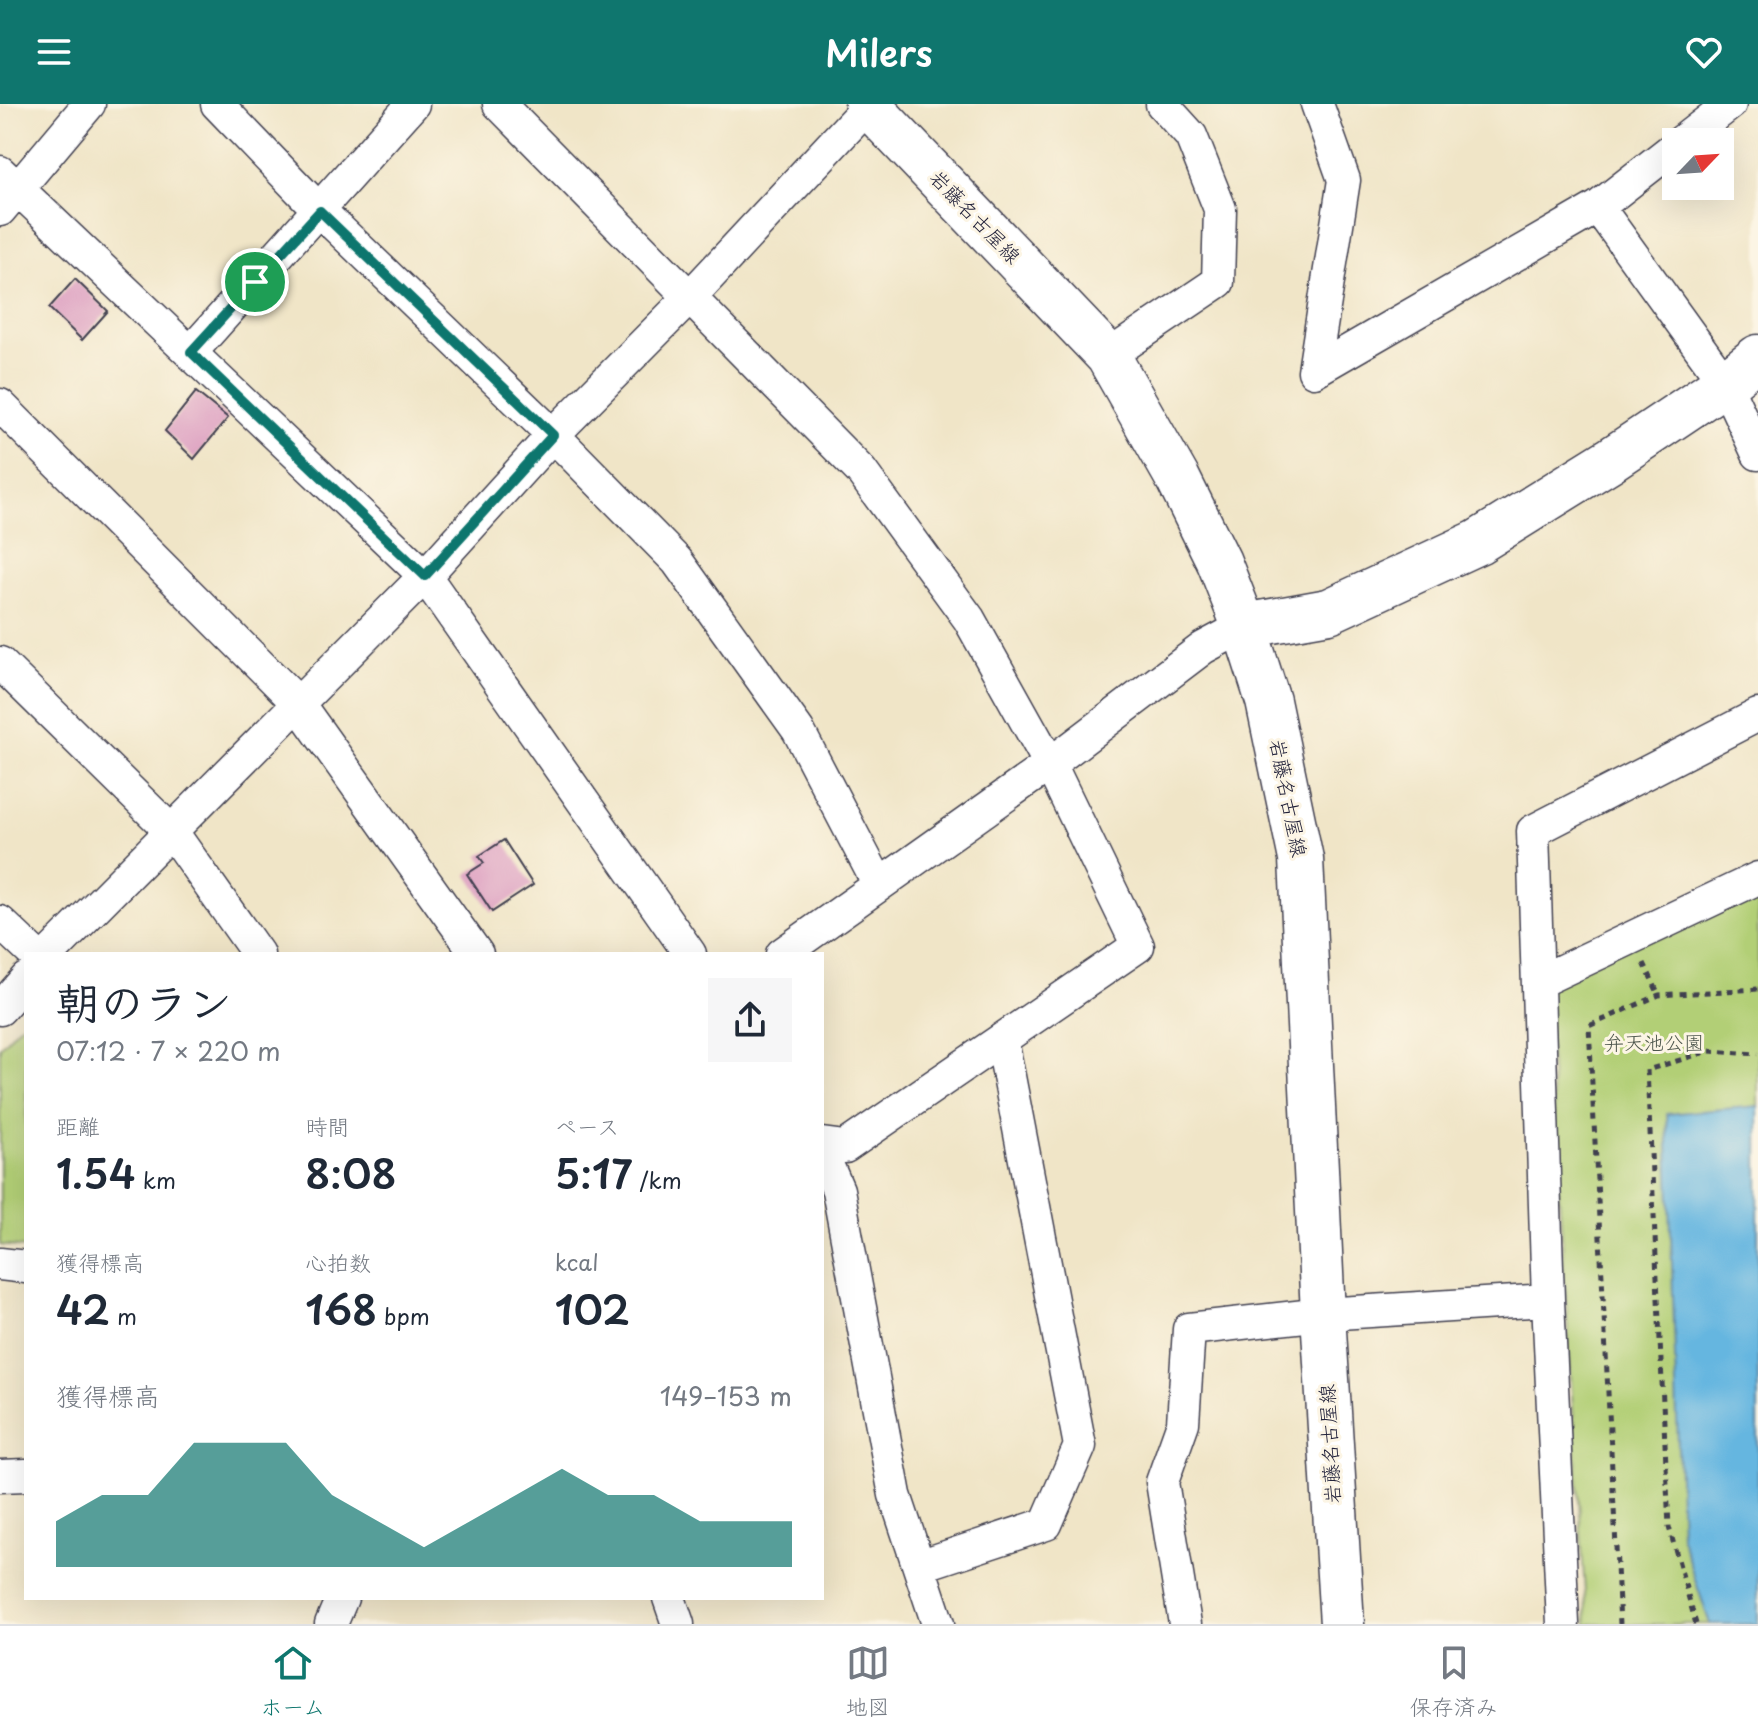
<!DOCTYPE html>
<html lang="ja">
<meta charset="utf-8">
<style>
body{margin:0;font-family:"Playpen Sans","Klee One",sans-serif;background:#f6f6f7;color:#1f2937;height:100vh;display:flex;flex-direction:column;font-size:30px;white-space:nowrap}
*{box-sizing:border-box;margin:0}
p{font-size:26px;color:#747a83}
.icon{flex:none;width:44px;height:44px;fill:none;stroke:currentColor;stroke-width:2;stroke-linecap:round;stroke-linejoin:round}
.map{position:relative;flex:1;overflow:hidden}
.panel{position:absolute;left:24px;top:848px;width:800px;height:648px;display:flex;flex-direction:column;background:#fff;border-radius:0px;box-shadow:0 8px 32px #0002}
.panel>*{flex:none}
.needle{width:52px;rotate:65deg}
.buttons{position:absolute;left:1662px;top:24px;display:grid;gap:16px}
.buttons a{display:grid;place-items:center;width:72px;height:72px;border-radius:0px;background:#fff;box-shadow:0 8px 32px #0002;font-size:40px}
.pin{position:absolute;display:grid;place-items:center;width:68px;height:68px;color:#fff;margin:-34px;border:4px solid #fff;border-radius:50%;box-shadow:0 2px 8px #0007}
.round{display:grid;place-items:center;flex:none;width:84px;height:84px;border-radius:0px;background:#f6f6f7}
.summary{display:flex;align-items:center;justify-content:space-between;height:136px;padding:0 32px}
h1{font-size:44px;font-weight:600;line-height:60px}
.stats{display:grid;grid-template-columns:repeat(3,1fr);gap:12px;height:136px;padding:8px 32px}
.stats div{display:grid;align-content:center}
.stats b{font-size:40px;font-weight:600}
.stats small{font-size:22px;font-weight:400}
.stats p{font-size:22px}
.chart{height:224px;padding:16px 32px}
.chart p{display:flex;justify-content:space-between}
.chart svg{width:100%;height:144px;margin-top:8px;fill:#0f766e;opacity:.7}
header{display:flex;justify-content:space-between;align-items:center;height:104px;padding:0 32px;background:#0f766e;color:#fff;font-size:36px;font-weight:600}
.tabs{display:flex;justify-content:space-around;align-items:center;height:112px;border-top:2px solid #e0e1e3;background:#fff;font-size:22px;color:#747a83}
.tabs a{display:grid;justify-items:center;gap:4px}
.tabs .on{color:#0f766e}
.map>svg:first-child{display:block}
</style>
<header><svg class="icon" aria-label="menu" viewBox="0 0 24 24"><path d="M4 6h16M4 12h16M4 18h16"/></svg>Milers<svg class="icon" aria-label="heart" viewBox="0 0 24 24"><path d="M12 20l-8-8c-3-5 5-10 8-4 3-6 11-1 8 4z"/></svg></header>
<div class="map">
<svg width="1758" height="1520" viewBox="0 0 1758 1520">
<rect width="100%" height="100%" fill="#fcf5e5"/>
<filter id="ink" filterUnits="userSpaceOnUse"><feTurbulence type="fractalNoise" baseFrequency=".0125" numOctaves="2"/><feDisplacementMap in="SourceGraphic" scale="16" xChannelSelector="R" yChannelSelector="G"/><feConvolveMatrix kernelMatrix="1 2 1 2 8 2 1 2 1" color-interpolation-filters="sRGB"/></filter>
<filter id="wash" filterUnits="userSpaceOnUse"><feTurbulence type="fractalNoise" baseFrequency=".006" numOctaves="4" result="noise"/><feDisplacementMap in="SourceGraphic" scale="32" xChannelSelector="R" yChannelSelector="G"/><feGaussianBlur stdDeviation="1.8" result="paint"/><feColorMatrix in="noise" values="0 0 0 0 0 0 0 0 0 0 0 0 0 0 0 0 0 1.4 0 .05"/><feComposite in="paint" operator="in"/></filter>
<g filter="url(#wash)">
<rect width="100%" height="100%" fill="#f0e5c7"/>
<path fill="#b2cf76" stroke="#6a7858" stroke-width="2" d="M 1758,778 L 1758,1520 L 1587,1520 L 1545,875 Z
M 26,915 L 26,1144 L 0,1141 L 0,943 Z"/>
<path fill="#65b6e0" stroke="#446c8e" stroke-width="2" d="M 1758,1002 L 1758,1520 L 1710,1520 L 1681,1434 L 1667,1010 Z"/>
<g id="blocks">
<path fill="#db9bbf" d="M 75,175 L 108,207 L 82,236 L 49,204 Z
M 196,288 L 228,314 L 194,355 L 165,327 Z
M 504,736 L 533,781 L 492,808 L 467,770 L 484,759 L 479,752 Z"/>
</g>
</g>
<g filter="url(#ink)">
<use href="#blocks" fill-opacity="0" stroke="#413f50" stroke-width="2"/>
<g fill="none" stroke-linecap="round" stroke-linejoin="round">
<defs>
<path id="street" d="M 217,0 L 320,107 L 553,331 L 677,457 L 798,626 L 879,781
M 499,0 L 861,367 L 969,515 L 1050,660 L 1138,842 L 845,1043 L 822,1040
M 1681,38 L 1730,0
M 0,68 L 425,472 L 690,850
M 1598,103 L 1725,279 L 1758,350
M 0,106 L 89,0
M 191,248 L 413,0
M 1108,252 L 1218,178 L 1220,105 L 1191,32 L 1162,0
M 1314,267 L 1598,103 L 1676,42
M 1314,267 L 1344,76 L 1317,0
M 0,301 L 297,598 L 477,850
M 0,559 L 172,728 L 258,850
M 0,818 L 34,850
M 49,850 L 425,472 L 553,331 L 689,194 L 870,0
M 782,850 L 1050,660 L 1203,544 L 1244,522
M 1538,878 L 1758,774
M 0,905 L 26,875
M 822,1049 L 838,1086 L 895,1391 L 938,1520
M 0,1160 L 26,1163
M 0,1372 L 26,1371
M 919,1462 L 1046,1420 L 1080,1342 L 1002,936
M 669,1494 L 678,1520
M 331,1520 L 342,1494
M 1185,1520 L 1162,1378 L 1183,1319 L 1189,1225 L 1323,1210 L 1548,1196
M 1563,1520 L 1548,1196 L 1533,727 L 1758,611"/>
<path id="secondary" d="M 867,0 L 1108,252 L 1178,375 L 1219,458 L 1244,522 L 1268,597 L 1301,755 L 1323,1210 L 1342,1520
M 1244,522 L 1329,507 L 1478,438 L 1610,356 L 1725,279 L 1758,253"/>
</defs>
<use href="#street" stroke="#413f50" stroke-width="35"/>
<use href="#secondary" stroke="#413f50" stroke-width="47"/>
<path stroke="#413f50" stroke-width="5" stroke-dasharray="6 6" stroke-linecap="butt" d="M 1644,859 L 1659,891
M 1620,1520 L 1589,922 L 1659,891 L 1758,885
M 1696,1520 L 1669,1423 L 1647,966 L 1709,947 L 1758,950"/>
<use href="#street" stroke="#fff" stroke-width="32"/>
<use href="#secondary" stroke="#fff" stroke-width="44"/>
</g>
</g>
<g fill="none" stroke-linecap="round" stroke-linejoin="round" filter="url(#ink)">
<defs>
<path id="route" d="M 320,107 L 553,331 L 425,472 L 191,248 Z"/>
</defs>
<use href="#route" stroke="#fff" stroke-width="16"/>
<use href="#route" stroke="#0f766e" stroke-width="10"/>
</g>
<g text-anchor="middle" stroke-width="6" stroke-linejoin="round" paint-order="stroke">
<g font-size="20" fill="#22223b" stroke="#fcf5e5">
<text transform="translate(975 113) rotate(46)" y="7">岩藤名古屋線</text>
<text transform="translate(1288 694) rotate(79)" y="7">岩藤名古屋線</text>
<text transform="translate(1330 1340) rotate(-93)" y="7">岩藤名古屋線</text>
</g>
<g font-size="20" fill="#4d564d" stroke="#fcf5e5">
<text x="1654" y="946">弁天池公園</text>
</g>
</g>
</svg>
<div class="buttons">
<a><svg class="needle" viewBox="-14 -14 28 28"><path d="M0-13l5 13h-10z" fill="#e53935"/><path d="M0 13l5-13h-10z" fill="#747a83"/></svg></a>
</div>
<div class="pin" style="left:255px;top:178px;background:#1e9e55"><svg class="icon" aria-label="arrive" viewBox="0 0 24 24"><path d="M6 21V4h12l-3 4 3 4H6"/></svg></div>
<section class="panel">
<div class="summary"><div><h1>朝のラン</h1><p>07:12 · 7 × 220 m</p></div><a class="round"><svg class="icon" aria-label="share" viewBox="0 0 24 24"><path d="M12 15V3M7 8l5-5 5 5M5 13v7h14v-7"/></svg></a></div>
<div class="stats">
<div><p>距離</p><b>1.54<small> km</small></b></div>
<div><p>時間</p><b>8:08</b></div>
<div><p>ペース</p><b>5:17<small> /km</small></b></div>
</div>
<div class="stats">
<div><p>獲得標高</p><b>42<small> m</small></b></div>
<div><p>心拍数</p><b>168<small> bpm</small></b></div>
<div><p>kcal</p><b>102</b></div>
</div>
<div class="chart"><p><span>獲得標高</span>149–153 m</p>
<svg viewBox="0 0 160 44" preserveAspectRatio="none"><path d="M0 44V30L10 22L20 22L30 6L40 6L50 6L60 22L70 30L80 38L90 30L100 22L110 14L120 22L130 22L140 30L150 30L160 30V44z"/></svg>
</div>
</section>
</div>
<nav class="tabs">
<a class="on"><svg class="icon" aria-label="home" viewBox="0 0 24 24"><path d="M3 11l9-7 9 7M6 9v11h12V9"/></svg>ホーム</a>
<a><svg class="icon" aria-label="map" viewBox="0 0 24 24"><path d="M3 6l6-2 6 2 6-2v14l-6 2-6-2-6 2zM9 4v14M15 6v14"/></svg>地図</a>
<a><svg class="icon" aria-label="saved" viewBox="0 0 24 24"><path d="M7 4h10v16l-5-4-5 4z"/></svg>保存済み</a>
</nav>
